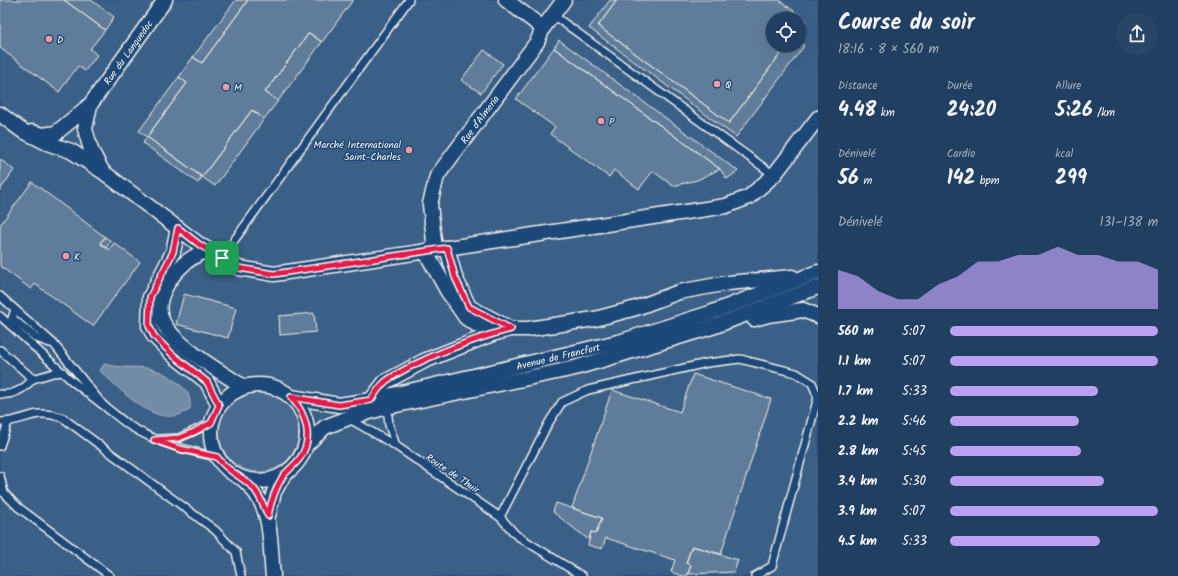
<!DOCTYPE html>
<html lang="fr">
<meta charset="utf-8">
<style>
body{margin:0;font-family:Kalam,sans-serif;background:#294667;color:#f1f3f6;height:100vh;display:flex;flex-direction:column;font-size:15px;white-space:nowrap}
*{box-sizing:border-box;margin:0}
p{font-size:13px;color:#a2afbd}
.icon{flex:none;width:22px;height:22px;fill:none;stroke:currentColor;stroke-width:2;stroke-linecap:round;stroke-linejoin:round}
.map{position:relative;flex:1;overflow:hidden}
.details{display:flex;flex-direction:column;background:#213f61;width:360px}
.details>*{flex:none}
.fabs{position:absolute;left:766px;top:12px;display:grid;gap:8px}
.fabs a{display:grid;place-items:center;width:40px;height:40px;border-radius:50%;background:#213f61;box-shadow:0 4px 16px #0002,0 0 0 1px #3e5876;font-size:20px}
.pin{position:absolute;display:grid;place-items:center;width:34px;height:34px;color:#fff;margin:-17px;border-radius:8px;box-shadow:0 2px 6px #0006}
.round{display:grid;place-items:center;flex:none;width:42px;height:42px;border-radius:21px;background:#294667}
.head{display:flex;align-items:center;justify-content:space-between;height:68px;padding:0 20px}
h1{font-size:22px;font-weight:700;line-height:30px}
.figures{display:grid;grid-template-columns:repeat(3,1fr);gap:6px;height:68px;padding:4px 20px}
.figures div{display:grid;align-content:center}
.figures b{font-size:20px;font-weight:700}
.figures small{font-size:11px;font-weight:400}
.figures p{font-size:11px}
.chart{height:112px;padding:8px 20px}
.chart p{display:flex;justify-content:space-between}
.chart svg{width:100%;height:72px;margin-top:4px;fill:#bca0f2;opacity:.7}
ul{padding:0 20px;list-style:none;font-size:13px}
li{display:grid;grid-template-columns:64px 48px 1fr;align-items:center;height:30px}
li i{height:10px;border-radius:5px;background:#bca0f2}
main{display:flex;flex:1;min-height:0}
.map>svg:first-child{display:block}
</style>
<main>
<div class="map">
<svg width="818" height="576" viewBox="0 0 818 576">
<rect width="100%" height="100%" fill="#2c5481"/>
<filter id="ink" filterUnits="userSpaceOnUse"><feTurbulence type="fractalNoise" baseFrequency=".025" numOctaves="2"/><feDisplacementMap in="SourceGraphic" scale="8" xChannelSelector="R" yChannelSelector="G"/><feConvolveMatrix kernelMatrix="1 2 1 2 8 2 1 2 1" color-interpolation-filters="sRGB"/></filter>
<g filter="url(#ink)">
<path fill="#3b6088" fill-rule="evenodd" d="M 0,0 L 818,0 L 818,576 L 0,576 ZM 773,19 L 799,19 L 799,45 L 773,45 Z"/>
<path fill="#496b90" stroke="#9eaebc" d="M219 432a40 40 0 1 1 80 0a40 40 0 1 1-80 0Z"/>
<path fill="#738ca6" stroke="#a7b4c0" d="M 104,364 C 135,372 149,359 178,383 C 188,391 191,396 190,409 C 158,433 123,391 100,371 Z"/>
<path fill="#5e7b9a" stroke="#f4f1e8" d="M 0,0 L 64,0 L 105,30 L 90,49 L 97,55 L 85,71 L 78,66 L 59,92 L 0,48 Z
M 64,0 L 91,0 L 114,17 L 105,30 Z
M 236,0 L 248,0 L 202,63 L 193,57 Z
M 248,0 L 353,0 L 322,42 L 309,33 L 265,92 L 278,101 L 264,119 L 252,110 L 202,177 L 147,137 L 187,83 L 179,77 L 193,57 L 202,63 Z
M 610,0 L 617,0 L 598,26 L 729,123 L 787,45 L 799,45 L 799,42 L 804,46 L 736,137 L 589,28 Z
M 617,0 L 779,0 L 806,20 L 799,28 L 799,19 L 773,19 L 773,45 L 787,45 L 729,123 L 598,26 Z
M 309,33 L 322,42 L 278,101 L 265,92 Z
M 559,40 L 738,171 L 727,179 L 720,169 L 554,48 Z
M 554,48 L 720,169 L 697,180 L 673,186 L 653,171 L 639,189 L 614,170 L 609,177 L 550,134 L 555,127 L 516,99 Z
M 484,50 L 503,64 L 481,93 L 461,80 Z
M 179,77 L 187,83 L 147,137 L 139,131 Z
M 252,110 L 264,119 L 215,186 L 202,177 Z
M 147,137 L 202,177 L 198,183 L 143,143 Z
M 0,159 L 14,170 L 0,190 Z
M 32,182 L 105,237 L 100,243 L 106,248 L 109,250 L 114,243 L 140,262 L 93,326 L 35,284 L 31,289 L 0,266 L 0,225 Z
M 105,237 L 111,241 L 106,248 L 100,243 Z
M 184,294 L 236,308 L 228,338 L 176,324 Z
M 314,313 L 316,332 L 280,335 L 279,316 Z
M 693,374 L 771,399 L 721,554 L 692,546 L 686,563 L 691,565 L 687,576 L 683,576 L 671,572 L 675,560 L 606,538 L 602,549 L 588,545 L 591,532 L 596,533 L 602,518 L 572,508 L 612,390 L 680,412 Z
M 556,503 L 602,518 L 596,533 L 591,532 L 589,540 L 553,512 Z
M 692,546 L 738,560 L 734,572 L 688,574 L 691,565 L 686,563 Z"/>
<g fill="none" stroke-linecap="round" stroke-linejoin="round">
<defs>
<path id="service" d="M 553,15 L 774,175
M 222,257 L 409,0
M 0,296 L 53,343 L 103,405 L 72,381 L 0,316
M 15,310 L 12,318 L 36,338 L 50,343
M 0,350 L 33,379 C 24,389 14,396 0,394
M 33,379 L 53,373 L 63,372
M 103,405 C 112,412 121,420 130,426 C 157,443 186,450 217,457
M 387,407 L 389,425 L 396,446
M 348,418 L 396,446 L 500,517 L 516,535 L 582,576
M 0,422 C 27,422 32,407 63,418 L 215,530 L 236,552 L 241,576
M 159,439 L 179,438 L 211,423
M 0,446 L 8,422
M 0,476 L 4,493
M 0,491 L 4,493 L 18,507 L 110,576
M 500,517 L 548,424 L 562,402 L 588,390 L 707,363 L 740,359 L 796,373 L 812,383 L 818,397 L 772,566 L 755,576"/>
<g id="minor">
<path d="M 506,0 L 543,28"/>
<path id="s1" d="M 90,105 L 165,0"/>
<path d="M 0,114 L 21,130 L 47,143 L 71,151 L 102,171 L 200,245 L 239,268 L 274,274 L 726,206 L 749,197 L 774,175 L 818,118"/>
<path d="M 32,132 L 43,135 L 56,133 L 90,105 L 85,129 L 91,150 L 101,169"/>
<path d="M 178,228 L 173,252 L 150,297 L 149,326 L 154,336 L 173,355 L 207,382 L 219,405"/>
<path d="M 447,248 L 455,277 L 469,307 L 511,329"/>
<path d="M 207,249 C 199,254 190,258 184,264 C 170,276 153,301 162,320 C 172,344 222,373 244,387"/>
<path id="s2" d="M 435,250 L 430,204 L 437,176 L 537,42 L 543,28 L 564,0"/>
<path d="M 425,251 L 448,292 L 466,318 L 492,334"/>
<path d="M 754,319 L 768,315 L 803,310 L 818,316"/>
<circle cx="259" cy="433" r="48"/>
<path id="s3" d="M 291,397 L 339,405 L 371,400 L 508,368 L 622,341 L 710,313 L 818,272"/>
<path d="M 371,400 L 385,382 L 424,361 L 492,334 L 511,329 L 528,329 L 595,319 L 636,308 L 679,292 L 728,283 L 792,277"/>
<path d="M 306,445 L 325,427 L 348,418 L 387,407 L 571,369 L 609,358 L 715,326 L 818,287"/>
<path d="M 243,479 C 274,506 269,538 273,576"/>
<path d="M 268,516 L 274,492 L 284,474"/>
</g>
</defs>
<use href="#service" stroke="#f4f1e8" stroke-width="10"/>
<use href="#minor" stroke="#f4f1e8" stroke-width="17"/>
<use href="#service" stroke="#1f4a7a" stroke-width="7"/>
<use href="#minor" stroke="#1f4a7a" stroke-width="14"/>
</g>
</g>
<g fill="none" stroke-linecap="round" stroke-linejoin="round" filter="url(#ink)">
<defs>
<path id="route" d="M 178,228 L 200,245 L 239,268 L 274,274 L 447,248 L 455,277 L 469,307 L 511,329 C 475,338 416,360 386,381 C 380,386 375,394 371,400 L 339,405 L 291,397 C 306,414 314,438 300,458 C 295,465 288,470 283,476 C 275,489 271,501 268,516 C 264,507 261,498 255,490 C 245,477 229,474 217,457 L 180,449 L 154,440 L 179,438 L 194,432 L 211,423 L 219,405 L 207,382 L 173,355 L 154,336 L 149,326 L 150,297 L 173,252 Z"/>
</defs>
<use href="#route" stroke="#fff" stroke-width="8"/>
<use href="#route" stroke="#e11d48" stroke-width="5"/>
</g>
<g fill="#ff9aa2" stroke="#1f4a7a" stroke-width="1.5">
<circle cx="49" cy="39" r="4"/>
<circle cx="717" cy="84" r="4"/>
<circle cx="226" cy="87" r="4"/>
<circle cx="601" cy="121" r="4"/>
<circle cx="409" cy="150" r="4"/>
<circle cx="66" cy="256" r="4"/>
</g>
<g text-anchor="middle" stroke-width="3" stroke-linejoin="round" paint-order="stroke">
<g font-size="10" fill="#f4f1e8" stroke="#1f4a7a" text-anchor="start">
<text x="57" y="43">D</text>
<text x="725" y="88">Q</text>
<text x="234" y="91">M</text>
<text x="609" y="125">P</text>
<text x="401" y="148" text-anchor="end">Marché International<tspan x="401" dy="12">Saint-Charles</tspan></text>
<text x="74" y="260">K</text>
</g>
<g font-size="10" fill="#f4f1e8" stroke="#1f4a7a">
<text dy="4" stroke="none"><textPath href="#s1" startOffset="65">Rue du Languedoc</textPath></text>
<text dy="4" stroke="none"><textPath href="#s2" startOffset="146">Rue d'Almeria</textPath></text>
<text dy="4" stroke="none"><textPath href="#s3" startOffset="273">Avenue de Francfort</textPath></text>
<text transform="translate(453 473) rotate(34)" y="4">Route de Thuir</text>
</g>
</g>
</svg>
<div class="fabs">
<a><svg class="icon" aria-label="locate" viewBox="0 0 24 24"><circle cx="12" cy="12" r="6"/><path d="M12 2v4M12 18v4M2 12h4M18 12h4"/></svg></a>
</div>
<div class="pin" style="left:222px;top:258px;background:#1e9e55"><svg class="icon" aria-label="arrive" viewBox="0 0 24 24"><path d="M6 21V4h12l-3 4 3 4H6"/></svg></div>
</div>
<section class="details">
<div class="head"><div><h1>Course du soir</h1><p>18:16 · 8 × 560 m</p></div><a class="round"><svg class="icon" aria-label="share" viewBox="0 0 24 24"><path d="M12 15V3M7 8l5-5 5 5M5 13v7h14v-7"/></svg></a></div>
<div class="figures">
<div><p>Distance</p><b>4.48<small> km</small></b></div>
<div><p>Durée</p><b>24:20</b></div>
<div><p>Allure</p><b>5:26<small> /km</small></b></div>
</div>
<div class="figures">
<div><p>Dénivelé</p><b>56<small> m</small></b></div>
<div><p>Cardio</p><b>142<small> bpm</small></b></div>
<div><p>kcal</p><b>299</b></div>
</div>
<div class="chart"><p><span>Dénivelé</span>131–138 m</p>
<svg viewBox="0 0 160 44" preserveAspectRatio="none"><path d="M0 44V20L10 24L20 33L30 38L40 38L50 29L60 24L70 15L80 15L90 11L100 11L110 6L120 11L130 11L140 15L150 15L160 20V44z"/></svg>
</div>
<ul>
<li><b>560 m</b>5:07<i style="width:100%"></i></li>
<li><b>1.1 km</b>5:07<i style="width:100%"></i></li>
<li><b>1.7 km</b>5:33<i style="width:71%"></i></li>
<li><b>2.2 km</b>5:46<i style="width:62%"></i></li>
<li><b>2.8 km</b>5:45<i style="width:63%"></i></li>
<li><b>3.4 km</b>5:30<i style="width:74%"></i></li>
<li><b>3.9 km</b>5:07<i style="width:100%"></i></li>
<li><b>4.5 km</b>5:33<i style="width:72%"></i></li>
</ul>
</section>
</main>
